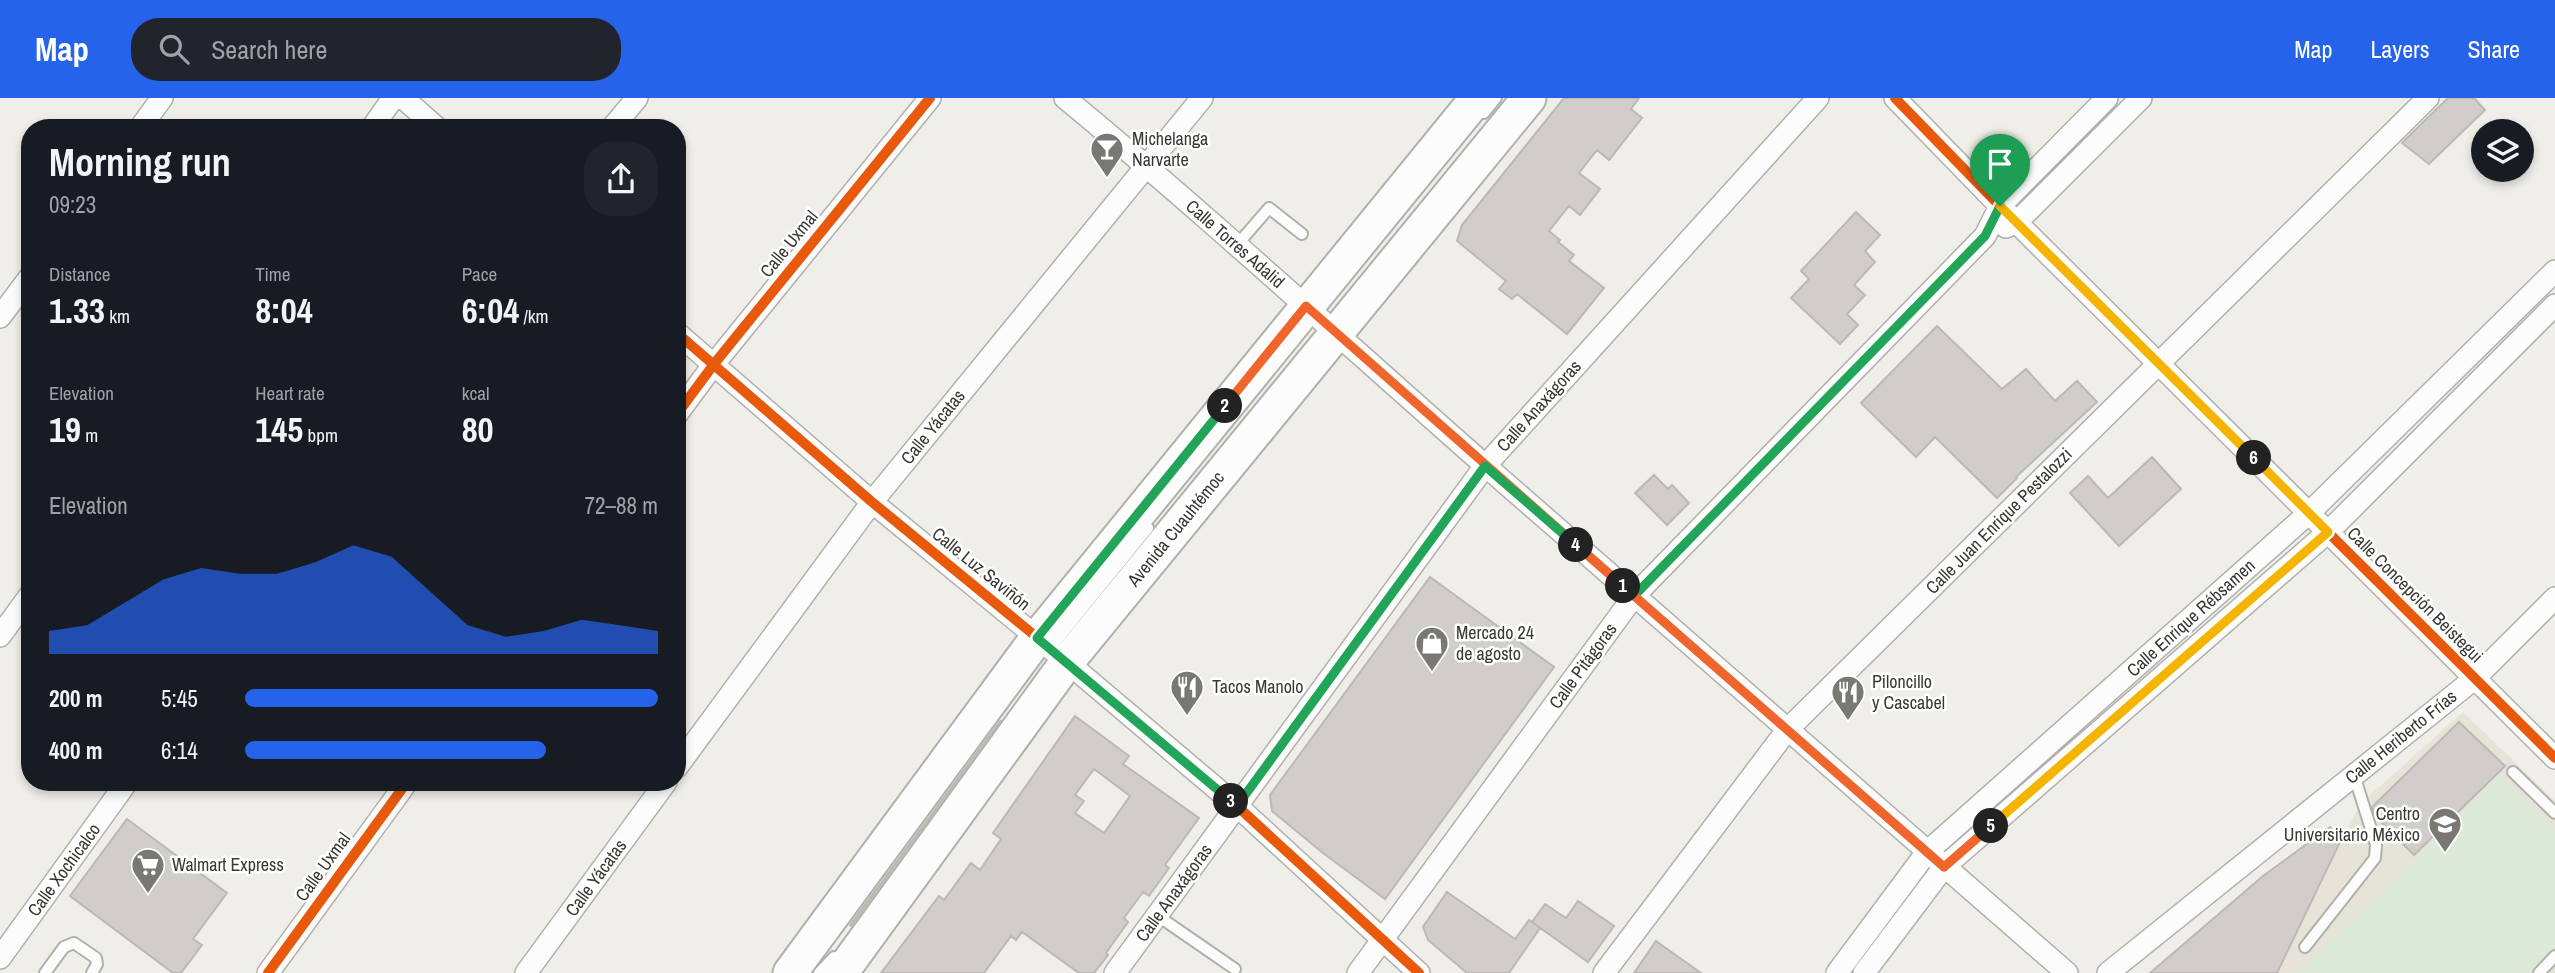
<!DOCTYPE html>
<meta charset="utf-8">
<style>
body{margin:0;font-family:"Archivo Narrow",sans-serif;background:#20242c;color:#f1f3f6;height:100vh;display:flex;flex-direction:column;font-size:26px;white-space:nowrap}
*{box-sizing:border-box;margin:0}
p{font-size:23px;color:#9ea1a6}
.icon{flex:none;width:38px;height:38px;fill:none;stroke:currentColor;stroke-width:2;stroke-linecap:round;stroke-linejoin:round}
.map{position:relative;flex:1;overflow:hidden}
.drawer{position:absolute;left:21px;top:21px;width:665px;height:672px;display:flex;flex-direction:column;background:#171b24;border-radius:28px;box-shadow:0 4px 10px #0003}
.drawer>*{flex:none}
.buttons{position:absolute;left:2471px;top:21px;display:grid;gap:14px}
.buttons a{display:grid;place-items:center;width:63px;height:63px;border-radius:50%;background:#171b24;box-shadow:0 4px 10px #0003;font-size:35px}
.pin{position:absolute;display:grid;place-items:center;width:60px;height:60px;color:#fff;margin:-72px -30px;border-radius:50% 50% 50% 0;rotate:-45deg;box-shadow:0 0 7px #0007}
.pin .icon{rotate:45deg}
.km{position:absolute;width:35px;height:35px;margin:-18px;border-radius:50%;background:#222;color:#fff;font-size:19px;line-height:35px;text-align:center}
.round{display:grid;place-items:center;flex:none;width:74px;height:74px;border-radius:28px;background:#20242c}
.head{display:flex;align-items:center;justify-content:space-between;height:119px;padding:0 28px}
h1{font-size:38px;font-weight:700;line-height:52px}
.stats{display:grid;grid-template-columns:repeat(3,1fr);gap:10px;height:119px;padding:7px 28px}
.stats div{display:grid;align-content:center}
.stats b{font-size:35px;font-weight:700}
.stats small{font-size:19px;font-weight:400}
.stats p{font-size:19px}
.chart{height:196px;padding:14px 28px}
.chart p{display:flex;justify-content:space-between}
.chart svg{width:100%;height:126px;margin-top:7px;fill:#2563eb;opacity:.7}
ul{padding:0 28px;list-style:none;font-size:23px}
li{display:grid;grid-template-columns:112px 84px 1fr;align-items:center;height:52px}
li i{height:18px;border-radius:9px;background:#2563eb}
header{display:flex;align-items:center;gap:42px;box-sizing:border-box;height:98px;padding:0 35px;background:#2563eb;color:#fff}
header strong{font-size:33px}
nav{display:flex;gap:38px;margin-inline-start:auto;font-size:24px}
.search{width:490px;height:63px;background:#20242c;display:flex;align-items:center;gap:18px;box-sizing:border-box;padding:0 24px;border-radius:28px;color:#9ea1a6;font-size:26px}
.map>svg:first-child{display:block}
</style>
<header>
<strong>Map</strong>
<div class="search"><svg class="icon" aria-label="search" viewBox="0 0 24 24"><circle cx="10" cy="10" r="6"/><path d="M15 15l6 6"/></svg>Search here</div>
<nav><a>Map</a><a>Layers</a><a>Share</a></nav>
</header>
<div class="map">
<svg width="2555" height="875" viewBox="0 0 2555 875">
<rect width="100%" height="100%" fill="#efeee8"/>
<path fill="#e6e4d7" d="M 2463,614 L 2555,703 L 2555,875 L 2277,875 L 2360,706 Z"/>
<path fill="#ddead9" d="M 2499,678 L 2555,734 L 2555,847 L 2527,875 L 2298,875 Z"/>
<path fill="#d0cdca" stroke="#bcb9b5" stroke-width="2" fill-rule="evenodd" d="M 1564,0 L 1639,0 L 1631,11 L 1642,20 L 1609,62 L 1597,52 L 1579,75 L 1600,91 L 1580,117 L 1569,108 L 1549,133 L 1560,142 L 1558,144 L 1574,157 L 1569,163 L 1604,190 L 1567,236 L 1517,196 L 1512,201 L 1499,191 L 1506,183 L 1457,143 L 1462,127 Z
M 2448,0 L 2474,0 L 2485,12 L 2429,66 L 2402,45 Z
M 1856,114 L 1880,137 L 1865,153 L 1875,164 L 1854,187 L 1865,197 L 1847,216 L 1858,227 L 1840,246 L 1791,200 L 1809,181 L 1801,173 Z
M 1937,228 L 2002,291 L 2026,271 L 2055,303 L 2077,283 L 2097,304 L 2016,379 L 2017,380 L 1997,400 L 1935,339 L 1916,359 L 1861,305 Z
M 2152,359 L 2181,391 L 2119,448 L 2070,395 L 2088,378 L 2108,400 Z
M 1654,377 L 1668,391 L 1672,387 L 1689,405 L 1667,427 L 1635,395 Z
M 1430,479 L 1554,569 L 1385,801 L 1323,755 L 1272,713 L 1270,697 Z
M 1075,618 L 1129,658 L 1123,666 L 1199,720 L 1165,767 L 1169,770 L 1149,798 L 1143,794 L 1124,820 L 1128,824 L 1106,855 L 1108,857 L 1094,875 L 1079,875 L 1022,834 L 1016,842 L 1011,838 L 984,875 L 881,875 L 939,798 L 944,802 L 971,765 L 980,772 L 1001,741 L 993,735 ZM 1094,671 L 1130,698 L 1104,735 L 1075,715 L 1084,703 L 1075,697 Z
M 1001,622 L 851,828 L 850,827 Z
M 2459,624 L 2505,668 L 2414,757 L 2375,718 L 2372,709 Z
M 127,721 L 227,795 L 193,841 L 202,847 L 181,875 L 173,875 L 70,798 Z
M 2330,729 L 2342,740 L 2277,875 L 2150,875 L 2263,778 Z
M 1447,794 L 1515,841 L 1529,822 L 1540,830 L 1509,875 L 1467,875 L 1428,842 L 1423,829 Z
M 1578,803 L 1614,828 L 1588,864 L 1532,824 L 1545,806 L 1566,820 Z
M 1656,843 L 1701,875 L 1634,875 Z"/>
<g fill="none" stroke-linecap="round" stroke-linejoin="round">
<defs>
<path id="service" d="M 1484,15 L 1496,0
M 1237,147 L 1269,110 L 1302,136
M 1048,553 L 1148,430
M 2513,674 L 2555,715
M 1158,818 L 1235,871
M 2305,849 L 2375,760 L 2376,747 L 2354,677
M 45,875 L 64,849 L 74,845 L 96,860 L 97,866 L 92,875
M 819,875 L 834,859
M 2539,875 L 2555,858"/>
<path id="minor" d="M 403,0 L 437,30
M 1065,0 C 1209,119 1347,246 1488,370 C 1680,539 1873,707 2067,875
M 1895,0 L 2000,108 L 2555,660
M 140,30 L 162,0
M 372,30 L 393,0
M 612,30 L 637,0
M 2006,129 L 2017,124 L 2141,0
M 0,219 L 30,179
M 677,235 L 872,404 L 1067,564 L 1237,708 L 1419,875
M 677,316 L 714,266 L 930,0
M 0,538 L 30,497
M 677,669 L 872,404 L 1202,0
M 0,860 L 127,684
M 268,875 L 407,684
M 526,875 L 666,684
M 1115,875 L 1485,368 L 1818,0
M 1358,875 L 1634,498 L 1985,138 L 2000,108 L 2107,0
M 1604,875 L 1787,632 L 2428,0
M 1837,875 L 1927,754 L 2309,415 L 2555,173
M 1864,875 L 1944,769 L 2328,434 L 2555,207
M 2108,875 L 2474,581 L 2555,500"/>
<path id="primary" d="M 790,875 L 1037,540 L 1477,0
M 841,875 L 1067,564 L 1529,0"/>
</defs>
<use href="#service" stroke="#b1b0ac" stroke-width="14"/>
<use href="#minor" stroke="#b1b0ac" stroke-width="24"/>
<use href="#primary" stroke="#b1b0ac" stroke-width="37"/>
<use href="#service" stroke="#fdfcfc" stroke-width="10"/>
<use href="#minor" stroke="#fdfcfc" stroke-width="21"/>
<use href="#primary" stroke="#fdfcfc" stroke-width="33"/>
<defs>
<path id="cycleway" d="M 1895,0 L 2000,108 L 2555,660
M 677,235 L 872,404 L 1067,564 L 1237,708 L 1419,875
M 677,316 L 714,266 L 930,0
M 268,875 L 407,684"/>
</defs>
<use href="#cycleway" stroke="#fff" stroke-width="15"/>
<use href="#cycleway" stroke="#e8590c" stroke-width="10"/>
</g>
<g fill="none" stroke-linecap="round" stroke-linejoin="round">
<defs>
<path id="split-1" d="M 1623,488 L 1634,498 L 1985,138 L 2000,108"/>
<path id="split-2" d="M 1225,308 L 1306,208 L 1623,488"/>
<path id="split-3" d="M 1225,308 L 1037,540 L 1231,703"/>
<path id="split-4" d="M 1231,703 L 1237,708 L 1485,368 L 1576,447"/>
<path id="split-5" d="M 1576,447 L 1944,769 L 1991,728"/>
<path id="split-6" d="M 1991,728 L 2328,434 L 2254,360"/>
<path id="split-7" d="M 2000,108 L 2254,360"/>
</defs>
<use href="#split-1" stroke="#fff" stroke-width="14"/>
<use href="#split-2" stroke="#fff" stroke-width="14"/>
<use href="#split-3" stroke="#fff" stroke-width="14"/>
<use href="#split-4" stroke="#fff" stroke-width="14"/>
<use href="#split-5" stroke="#fff" stroke-width="14"/>
<use href="#split-6" stroke="#fff" stroke-width="14"/>
<use href="#split-7" stroke="#fff" stroke-width="14"/>
<use href="#split-1" stroke="#22a559" stroke-width="9"/>
<use href="#split-2" stroke="#f0652b" stroke-width="9"/>
<use href="#split-3" stroke="#22a559" stroke-width="9"/>
<use href="#split-4" stroke="#22a559" stroke-width="9"/>
<use href="#split-5" stroke="#f0652b" stroke-width="9"/>
<use href="#split-6" stroke="#f5b400" stroke-width="9"/>
<use href="#split-7" stroke="#f5b400" stroke-width="9"/>
</g>
<defs>
<symbol id="bar-pin" viewBox="-11 -11 22 30"><path d="M0 17L-7.5 6A9.5 9.5 0 1 1 7.5 6Z" fill="#797873" stroke="#fff"/><path d="M-6-5H6L.8 .8V4.5H3.5V6h-7V4.5H-.8V.8Z" fill="#fff"/></symbol>
<symbol id="shop-pin" viewBox="-11 -11 22 30"><path d="M0 17L-7.5 6A9.5 9.5 0 1 1 7.5 6Z" fill="#797873" stroke="#fff"/><path d="M-5-2.5h2.3a2.7 3.5 0 0 1 5.4 0H5L5.5 6h-11ZM-1.5-2.5h3a1.5 2.3 0 0 0-3 0Z" fill="#fff"/></symbol>
<symbol id="restaurant-pin" viewBox="-11 -11 22 30"><path d="M0 17L-7.5 6A9.5 9.5 0 1 1 7.5 6Z" fill="#797873" stroke="#fff"/><path d="M-5-6h1v4h1v-4h1v4h1v-4h1v5L-1.5 .5V6h-2V.5L-5-1ZM5-6V6H3V1.5H1.5Q1.5-4 5-6Z" fill="#fff"/></symbol>
<symbol id="school-pin" viewBox="-11 -11 22 30"><path d="M0 17L-7.5 6A9.5 9.5 0 1 1 7.5 6Z" fill="#797873" stroke="#fff"/><path d="M0-5L7-2L0 1L-7-2ZM-4 1L0 2.5L4 1V4Q0 6-4 4Z" fill="#fff"/></symbol>
<symbol id="supermarket-pin" viewBox="-11 -11 22 30"><path d="M0 17L-7.5 6A9.5 9.5 0 1 1 7.5 6Z" fill="#797873" stroke="#fff"/><path d="M-6-5.5h2.5l.6 2H6L4.5 2H-2.5L-4.4-4H-6ZM-1.5 3.2a1.3 1.3 0 1 0 .1 0ZM3 3.2a1.3 1.3 0 1 0 .1 0Z" fill="#fff"/></symbol>
</defs>
<g fill-rule="evenodd">
<use href="#bar-pin" x="1088" y="32" width="38" height="52"/>
<use href="#shop-pin" x="1413" y="526" width="38" height="52"/>
<use href="#restaurant-pin" x="1168" y="570" width="38" height="52"/>
<use href="#restaurant-pin" x="1829" y="575" width="38" height="52"/>
<use href="#school-pin" x="2426" y="707" width="38" height="52"/>
<use href="#supermarket-pin" x="129" y="748" width="38" height="52"/>
</g>
<g text-anchor="middle" stroke-width="5" stroke-linejoin="round" paint-order="stroke">
<g font-size="18" fill="#393934" stroke="#fff" text-anchor="start">
<text x="1132" y="47">Michelanga<tspan x="1132" dy="21">Narvarte</tspan></text>
<text x="1456" y="541">Mercado 24<tspan x="1456" dy="21">de agosto</tspan></text>
<text x="1872" y="590">Piloncillo<tspan x="1872" dy="21">y Cascabel</tspan></text>
<text x="1212" y="595">Tacos Manolo</text>
<text x="2420" y="722" text-anchor="end">Centro<tspan x="2420" dy="21">Universitario México</tspan></text>
<text x="172" y="773">Walmart Express</text>
</g>
<g font-size="18" fill="#393934" stroke="#fff">
<text transform="translate(789 146) rotate(-51)" y="6">Calle Uxmal</text>
<text transform="translate(1235 146) rotate(41)" y="6">Calle Torres Adalid</text>
<text transform="translate(1539 308) rotate(-48)" y="6">Calle Anaxágoras</text>
<text transform="translate(933 329) rotate(-51)" y="6">Calle Yácatas</text>
<text transform="translate(1999 423) rotate(-45)" y="6">Calle Juan Enrique Pestalozzi</text>
<text transform="translate(1176 431) rotate(-51)" y="6">Avenida Cuauhtémoc</text>
<text transform="translate(981 471) rotate(39)" y="6">Calle Luz Saviñón</text>
<text transform="translate(2415 497) rotate(45)" y="6">Calle Concepción Beistegui</text>
<text transform="translate(2191 520) rotate(-42)" y="6">Calle Enrique Rébsamen</text>
<text transform="translate(1583 568) rotate(-54)" y="6">Calle Pitágoras</text>
<text transform="translate(2401 639) rotate(-39)" y="6">Calle Heriberto Frías</text>
<text transform="translate(323 769) rotate(-54)" y="6">Calle Uxmal</text>
<text transform="translate(64 772) rotate(-54)" y="6">Calle Xochicalco</text>
<text transform="translate(596 780) rotate(-54)" y="6">Calle Yácatas</text>
<text transform="translate(1174 795) rotate(-54)" y="6">Calle Anaxágoras</text>
</g>
</g>
</svg>
<div class="buttons">
<a><svg class="icon" aria-label="layers" viewBox="0 0 24 24"><path d="M12 4l9 5-9 5-9-5zM3 14l9 5 9-5"/></svg></a>
</div>
<div class="pin" style="left:2000px;top:108px;background:#1e9e55"><svg class="icon" aria-label="arrive" viewBox="0 0 24 24"><path d="M6 21V4h12l-3 4 3 4H6"/></svg></div>
<b class="km" style="left:1623px;top:488px">1</b>
<b class="km" style="left:1225px;top:308px">2</b>
<b class="km" style="left:1231px;top:703px">3</b>
<b class="km" style="left:1576px;top:447px">4</b>
<b class="km" style="left:1991px;top:728px">5</b>
<b class="km" style="left:2254px;top:360px">6</b>
<section class="drawer">
<div class="head"><div><h1>Morning run</h1><p>09:23</p></div><a class="round"><svg class="icon" aria-label="share" viewBox="0 0 24 24"><path d="M12 15V3M7 8l5-5 5 5M5 13v7h14v-7"/></svg></a></div>
<div class="stats">
<div><p>Distance</p><b>1.33<small> km</small></b></div>
<div><p>Time</p><b>8:04</b></div>
<div><p>Pace</p><b>6:04<small> /km</small></b></div>
</div>
<div class="stats">
<div><p>Elevation</p><b>19<small> m</small></b></div>
<div><p>Heart rate</p><b>145<small> bpm</small></b></div>
<div><p>kcal</p><b>80</b></div>
</div>
<div class="chart"><p><span>Elevation</span>72–88 m</p>
<svg viewBox="0 0 160 44" preserveAspectRatio="none"><path d="M0 44V36L10 34L20 26L30 18L40 14L50 16L60 16L70 12L80 6L90 10L100 22L110 34L120 38L130 36L140 32L150 34L160 36V44z"/></svg>
</div>
<ul>
<li><b>200 m</b>5:45<i style="width:100%"></i></li>
<li><b>400 m</b>6:14<i style="width:73%"></i></li>
</ul>
</section>
</div>
